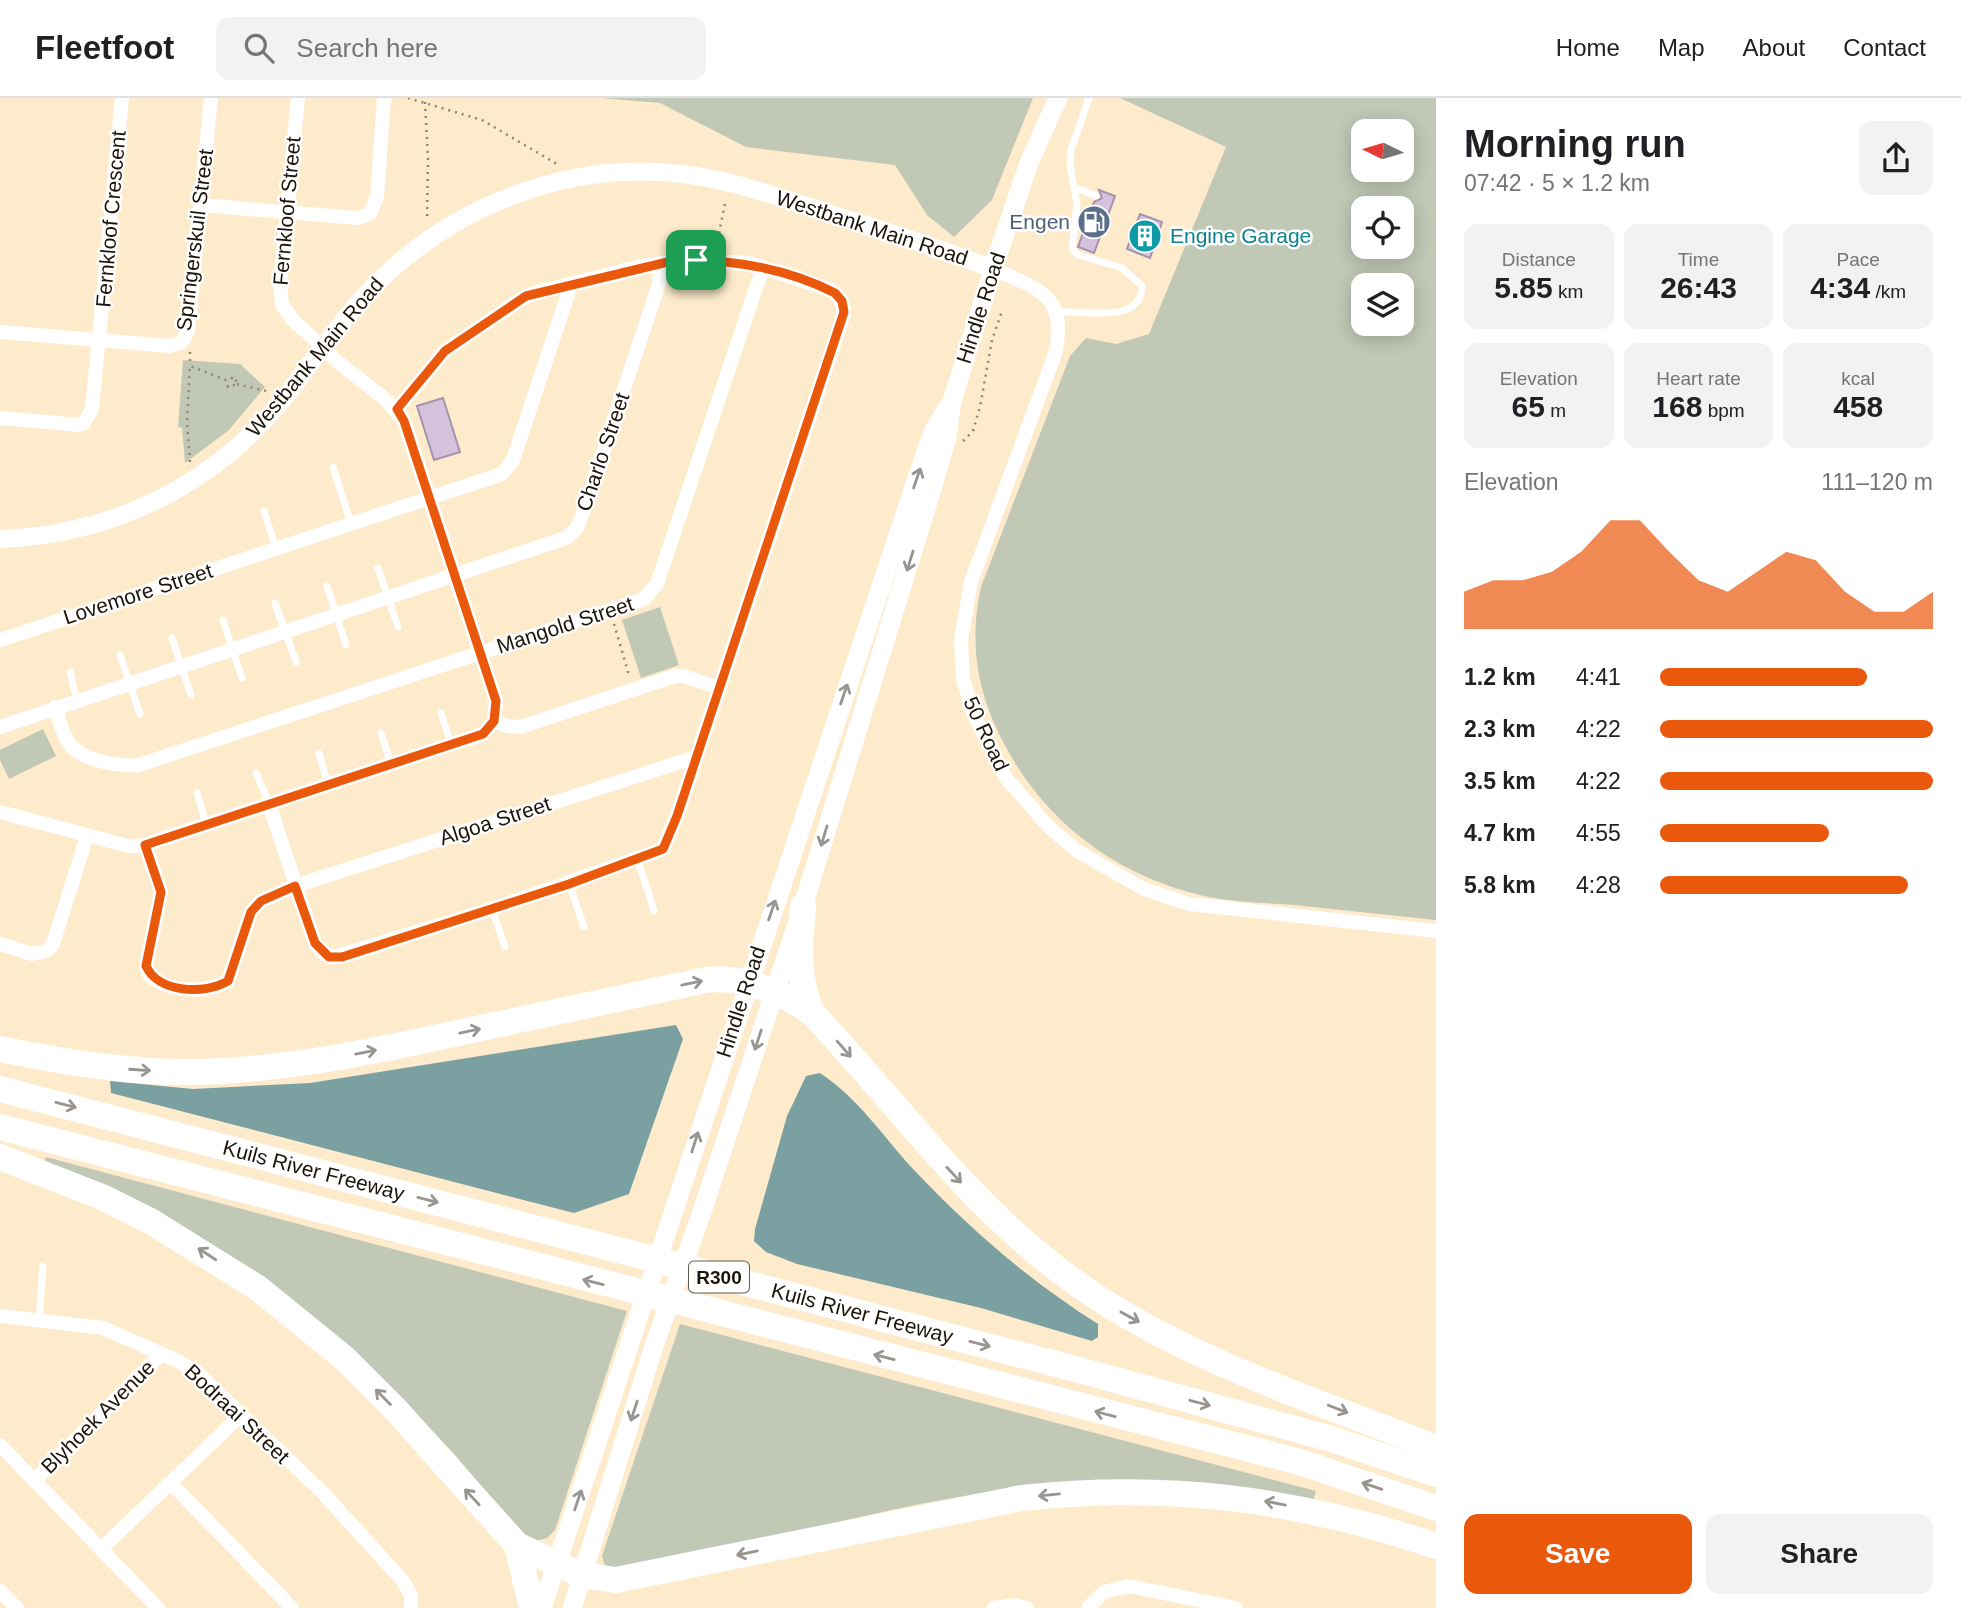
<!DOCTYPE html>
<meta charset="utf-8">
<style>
body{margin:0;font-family:Arial,sans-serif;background:#f2f2f2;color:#202124;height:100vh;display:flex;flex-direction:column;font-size:26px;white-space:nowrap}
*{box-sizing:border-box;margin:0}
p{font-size:23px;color:#757577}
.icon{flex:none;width:38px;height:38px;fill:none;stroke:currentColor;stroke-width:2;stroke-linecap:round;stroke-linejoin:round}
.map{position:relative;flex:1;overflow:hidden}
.details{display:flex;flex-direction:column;background:#fff;width:525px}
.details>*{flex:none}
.needle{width:46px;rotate:275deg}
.buttons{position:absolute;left:1351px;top:21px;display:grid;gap:14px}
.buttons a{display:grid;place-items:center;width:63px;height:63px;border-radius:14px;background:#fff;box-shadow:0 4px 18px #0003;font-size:35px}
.pin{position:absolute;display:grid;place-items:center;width:60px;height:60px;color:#fff;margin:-30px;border-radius:14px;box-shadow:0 4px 10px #0006}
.round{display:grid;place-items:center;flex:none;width:74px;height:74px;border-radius:14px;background:#f2f2f2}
.head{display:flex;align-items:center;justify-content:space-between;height:119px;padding:0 28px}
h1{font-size:38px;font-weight:700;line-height:52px}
.stats{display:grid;grid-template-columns:repeat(3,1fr);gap:10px;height:119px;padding:7px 28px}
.stats div{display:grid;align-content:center;border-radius:14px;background:#f2f2f2;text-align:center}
.stats b{font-size:30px;font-weight:700}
.stats small{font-size:19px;font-weight:400}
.stats p{font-size:19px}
.chart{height:196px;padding:14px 28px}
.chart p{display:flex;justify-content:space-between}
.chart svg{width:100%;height:126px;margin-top:7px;fill:#ea580c;opacity:.7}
.primary-button{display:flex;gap:14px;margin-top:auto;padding:14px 28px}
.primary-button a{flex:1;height:80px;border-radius:14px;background:#ea580c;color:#fff;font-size:28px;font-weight:700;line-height:80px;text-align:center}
.primary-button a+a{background:#f2f2f2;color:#202124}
ul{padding:0 28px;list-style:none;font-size:23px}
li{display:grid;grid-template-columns:112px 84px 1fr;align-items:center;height:52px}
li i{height:18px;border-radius:9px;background:#ea580c}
header{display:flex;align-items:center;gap:42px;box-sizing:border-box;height:98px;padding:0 35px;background:#fff;border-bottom:2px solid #e0e0e0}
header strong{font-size:33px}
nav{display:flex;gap:38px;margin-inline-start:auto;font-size:24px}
.search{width:490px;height:63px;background:#f2f2f2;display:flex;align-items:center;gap:18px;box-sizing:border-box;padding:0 24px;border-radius:14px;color:#757577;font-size:26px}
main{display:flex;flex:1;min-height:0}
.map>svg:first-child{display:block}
</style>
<header>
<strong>Fleetfoot</strong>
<div class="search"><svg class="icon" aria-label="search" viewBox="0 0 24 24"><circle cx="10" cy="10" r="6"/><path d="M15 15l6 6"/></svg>Search here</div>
<nav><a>Home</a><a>Map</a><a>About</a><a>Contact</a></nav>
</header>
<main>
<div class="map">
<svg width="1436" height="1510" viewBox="0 0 1436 1510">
<rect width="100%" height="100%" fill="#feebcc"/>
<path fill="#c1c8b6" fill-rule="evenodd" d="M 601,0 L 1033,0 L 992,102 L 954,139 L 927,117 L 895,67 L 746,49 L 660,5 Z
M 1120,0 L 1436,0 L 1436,822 C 1389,817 1341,812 1294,807 C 1265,805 1233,804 1204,798 C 1120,779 1048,727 1007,651 C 978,599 968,547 981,489 L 1070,258 L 1086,240 L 1116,246 L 1149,236 L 1226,49 ZM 1363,33 L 1402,33 L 1402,72 L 1363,72 ZM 1363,110 L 1402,110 L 1402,149 L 1363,149 ZM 1363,187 L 1402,187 L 1402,226 L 1363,226 Z
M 183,262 L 240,266 L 265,289 L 229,332 L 185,365 L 182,330 L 178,329 Z
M 660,509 L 679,567 L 641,580 L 622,522 Z
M 43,631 L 56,658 L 9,681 L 0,662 L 0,652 Z
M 46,1059 L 627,1213 L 555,1432 L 547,1440 L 535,1443 L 519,1434 L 457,1359 L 391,1289 L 44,1066 Z
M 680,1226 L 1316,1393 L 1313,1403 C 1146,1361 982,1389 819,1429 C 751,1445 683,1458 615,1472 L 605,1469 L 602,1458 Z"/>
<path fill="#7ba0a1" d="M 676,927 L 683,941 L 629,1096 L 574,1115 L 111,995 L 110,983 L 193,991 L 310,985 Z
M 820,975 C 857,999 883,1038 913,1071 C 969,1130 1028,1182 1098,1226 L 1098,1239 L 1092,1243 L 981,1210 L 797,1166 L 766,1154 L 754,1143 L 755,1131 L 787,1018 L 806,978 Z"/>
<path fill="#d5c3dd" stroke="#a592ae" stroke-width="2" d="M 1099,92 L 1115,98 L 1094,155 L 1078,149 L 1094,104 L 1102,100 Z
M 1140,116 L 1162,124 L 1150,160 L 1127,151 Z
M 443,300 L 460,354 L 434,362 L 417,308 Z"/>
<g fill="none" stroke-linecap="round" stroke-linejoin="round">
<path stroke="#92856f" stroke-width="2.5" stroke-dasharray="2 5" stroke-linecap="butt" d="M 408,0 L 482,22 L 557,66
M 425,4 L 428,61 L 427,121
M 716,149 L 726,101
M 190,254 L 190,268
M 237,286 L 266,293
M 963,343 L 973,333 L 980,309 L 992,242 L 1002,213
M 190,364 L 187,323 L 190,268 L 226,282 L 235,279 L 237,286 L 228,289 L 226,282
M 614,526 L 629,577"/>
<path stroke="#fff" stroke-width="7" d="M 1074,89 L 1096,98
M 1058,214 C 1084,212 1142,227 1142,188 L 1122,170 L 1078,157 L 1072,151 L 1077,107 L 1070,67 L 1071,52 L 1089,0
M 333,369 L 351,426
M 264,413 L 276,450
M 378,470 L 398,529
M 327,488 L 346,547
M 275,505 L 296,564
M 223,522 L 242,580
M 172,540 L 191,597
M 120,557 L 140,616
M 70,574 L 77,602
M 441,615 L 451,646
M 381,635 L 391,666
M 319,655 L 328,687
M 256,675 L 269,705
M 197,695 L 206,726
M 638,762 L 654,813
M 569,785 L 584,829
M 492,811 L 505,849
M 39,1222 L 43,1168"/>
<path stroke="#fff" stroke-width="14" d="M 200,107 L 357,120 L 370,116 L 377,99 L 384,0
M 993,171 C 1040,191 1068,198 1055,256 L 971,484 L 961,542 L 963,581 L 973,615 L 1006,680 L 1048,728 L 1077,753 L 1144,791 L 1189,806 L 1436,833
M 0,234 L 169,248 L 182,244 L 188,233 L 211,0
M 0,320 L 79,327 L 84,325 L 92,311 L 122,0
M 0,542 L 502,376 L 513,362 L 571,187
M 55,609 C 60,622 63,641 73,650 C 86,663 122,669 139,667 L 644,501 L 657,486 L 763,169
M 494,623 L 506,628 L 520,629 L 675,578 L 684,578 L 719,590
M 0,629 L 566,440 L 577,430 L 582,417 L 659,186 L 660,165
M 269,706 L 315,845 L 324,856 L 334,859 L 492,811 L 663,751 L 677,717 L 843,219 C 845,207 841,198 830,192 L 749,165 L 696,162 L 642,168 L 537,194 L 516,204 L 445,253 L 397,311
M 0,714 L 128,748 L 140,748 L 483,636 L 494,623 L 496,603 L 404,323 L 385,301 L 338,264 L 292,221 L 282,206 L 280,187 L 298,0
M 145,747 L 161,794 L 146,868 L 150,878 C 169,894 207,896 228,883 L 251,814 L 261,803 L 295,788 L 696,659
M 0,846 L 32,856 L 47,853 L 53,846 L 87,738
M 0,1218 L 103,1230 L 178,1263 L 199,1276 L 323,1395 L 403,1483 L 411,1497 L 411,1510
M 0,1347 L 158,1510
M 35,1382 L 161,1256
M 172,1386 L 292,1510
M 101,1451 L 240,1318
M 0,1493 L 17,1510
M 994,1510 L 1015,1507 L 1027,1510
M 1088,1510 L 1104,1494 L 1129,1488 L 1236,1510"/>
<path stroke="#fff" stroke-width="18" d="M 0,441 C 109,437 209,390 279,306 C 309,270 335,229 368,194 C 448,110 565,62 682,76 C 733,82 782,100 831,116 C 885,133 940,150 993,171"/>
<path stroke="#fff" stroke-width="19" d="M 542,1510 L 916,383 L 933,334 L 948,309
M 572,1510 L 654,1248 L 701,1117 L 803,808 L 932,391 L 947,339 L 952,303 L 993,171 L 1029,65 L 1058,0"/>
<g stroke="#fff" stroke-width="26">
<path d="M 803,808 C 800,846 796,879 812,915"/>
<path d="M 0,951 C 64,964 129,975 195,974 C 287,972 377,953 467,933 C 547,916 626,899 706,882 C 742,878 783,894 812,915 C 889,996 954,1087 1041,1158 C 1155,1253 1300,1296 1436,1350"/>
<path id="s1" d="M 0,991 L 1083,1273 L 1328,1340 L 1436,1376"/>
<path d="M 0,1029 L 1300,1364 L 1436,1410"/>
<path d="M 0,1059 L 102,1099 L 152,1124 L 258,1190 L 343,1259 L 396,1312 L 517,1447 L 582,1477 L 616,1482 L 1022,1400 C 1167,1384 1298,1401 1436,1448"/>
<path d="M 517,1447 L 532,1510"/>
</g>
</g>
<defs><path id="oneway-shaft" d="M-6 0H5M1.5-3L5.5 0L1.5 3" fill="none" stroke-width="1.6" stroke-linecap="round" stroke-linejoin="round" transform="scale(1.75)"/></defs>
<g stroke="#989590">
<use href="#oneway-shaft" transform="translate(917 380) rotate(-71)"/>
<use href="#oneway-shaft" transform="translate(910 463) rotate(107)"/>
<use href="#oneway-shaft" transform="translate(844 596) rotate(-71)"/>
<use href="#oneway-shaft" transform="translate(824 738) rotate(107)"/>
<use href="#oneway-shaft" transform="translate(772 812) rotate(-71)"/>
<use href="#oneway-shaft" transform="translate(692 885) rotate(-12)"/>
<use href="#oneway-shaft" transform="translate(470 933) rotate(-12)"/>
<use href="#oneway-shaft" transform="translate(758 942) rotate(108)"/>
<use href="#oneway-shaft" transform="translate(844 951) rotate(49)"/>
<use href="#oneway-shaft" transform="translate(366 954) rotate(-11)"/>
<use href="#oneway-shaft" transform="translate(140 972) rotate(4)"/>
<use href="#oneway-shaft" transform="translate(66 1007) rotate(14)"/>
<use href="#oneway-shaft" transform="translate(695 1044) rotate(-72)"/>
<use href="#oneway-shaft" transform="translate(954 1077) rotate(47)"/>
<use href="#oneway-shaft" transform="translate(428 1102) rotate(14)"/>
<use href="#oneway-shaft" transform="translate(207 1156) rotate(-147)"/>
<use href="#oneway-shaft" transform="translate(593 1184) rotate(-166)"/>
<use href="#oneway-shaft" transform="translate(1130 1219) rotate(29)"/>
<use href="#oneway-shaft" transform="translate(980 1246) rotate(14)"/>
<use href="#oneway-shaft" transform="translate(884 1259) rotate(-166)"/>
<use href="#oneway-shaft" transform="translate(383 1299) rotate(-135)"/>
<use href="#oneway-shaft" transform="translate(1200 1305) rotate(15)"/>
<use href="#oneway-shaft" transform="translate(1338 1311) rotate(21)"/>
<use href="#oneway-shaft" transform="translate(634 1313) rotate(108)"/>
<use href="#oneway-shaft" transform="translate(1105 1316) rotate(-165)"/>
<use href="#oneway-shaft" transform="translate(1372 1388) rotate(-161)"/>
<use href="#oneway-shaft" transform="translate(1049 1397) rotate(174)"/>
<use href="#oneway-shaft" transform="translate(472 1399) rotate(-133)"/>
<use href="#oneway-shaft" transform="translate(578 1402) rotate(-71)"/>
<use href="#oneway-shaft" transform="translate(1275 1405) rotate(-169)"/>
<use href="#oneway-shaft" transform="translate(747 1455) rotate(168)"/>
</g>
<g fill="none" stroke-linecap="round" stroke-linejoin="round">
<defs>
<path id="route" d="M 676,162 C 731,161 786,170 835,195 L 842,203 L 844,214 L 677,718 L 663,751 L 569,786 L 342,859 L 329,859 L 315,845 L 295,788 L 261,803 L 251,814 L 228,883 C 205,897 158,895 146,868 L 161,794 L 145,747 L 483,636 L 494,623 L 496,603 L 404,323 L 397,311 L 445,253 L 526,198 Z"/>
</defs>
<use href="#route" stroke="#fff" stroke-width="14"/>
<use href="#route" stroke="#ea580c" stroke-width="9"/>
</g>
<defs>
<symbol id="fuel-disc" viewBox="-11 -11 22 22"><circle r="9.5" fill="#5c6f8a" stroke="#fff"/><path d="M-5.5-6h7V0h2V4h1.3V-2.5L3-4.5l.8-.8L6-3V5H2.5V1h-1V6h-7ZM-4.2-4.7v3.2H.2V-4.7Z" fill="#fff"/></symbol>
<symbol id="building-disc" viewBox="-11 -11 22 22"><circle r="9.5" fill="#0f9aa8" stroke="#fff"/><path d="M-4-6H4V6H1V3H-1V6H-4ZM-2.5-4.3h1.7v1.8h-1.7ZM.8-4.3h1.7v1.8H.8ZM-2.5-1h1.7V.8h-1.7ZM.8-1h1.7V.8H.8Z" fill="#fff"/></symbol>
</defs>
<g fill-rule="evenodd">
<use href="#fuel-disc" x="1075" y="105" width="38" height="38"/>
<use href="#building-disc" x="1126" y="119" width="38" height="38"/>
</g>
<g text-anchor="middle" stroke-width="5" stroke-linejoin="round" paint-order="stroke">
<rect fill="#fff" stroke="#5f5a53" stroke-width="2" x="689" y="1163.5" width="60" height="31" rx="5"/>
<g font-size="19" font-weight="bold" fill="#1b1409">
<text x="719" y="1186">R300</text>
</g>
<g font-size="21" fill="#1b1409" stroke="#fff">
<text transform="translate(287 113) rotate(-85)" y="7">Fernkloof Street</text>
<text transform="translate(111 121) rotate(-85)" y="7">Fernkloof Crescent</text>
<text transform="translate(872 130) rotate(18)" y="7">Westbank Main Road</text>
<text transform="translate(195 142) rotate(-83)" y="7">Springerskuil Street</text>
<text transform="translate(981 210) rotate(-72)" y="7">Hindle Road</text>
<text transform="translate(315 259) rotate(-50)" y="7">Westbank Main Road</text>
<text transform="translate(603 354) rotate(-71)" y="7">Charlo Street</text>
<text transform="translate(138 496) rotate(-18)" y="7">Lovemore Street</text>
<text transform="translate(565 527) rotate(-18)" y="7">Mangold Street</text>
<text transform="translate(986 636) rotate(65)" y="7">50 Road</text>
<text transform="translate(495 723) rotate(-18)" y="7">Algoa Street</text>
<text transform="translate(741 904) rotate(-72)" y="7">Hindle Road</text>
<text dy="7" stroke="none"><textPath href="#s1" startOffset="324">Kuils River Freeway</textPath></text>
<text dy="7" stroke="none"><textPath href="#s1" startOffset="891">Kuils River Freeway</textPath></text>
<text transform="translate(237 1316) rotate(43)" y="7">Bodraai Street</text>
<text transform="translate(98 1319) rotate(-45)" y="7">Blyhoek Avenue</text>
</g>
<g font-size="21" fill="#4e5e75" stroke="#fff" text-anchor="end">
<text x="1070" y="131">Engen</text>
</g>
<g font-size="21" fill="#0d838f" stroke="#fff" text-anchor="start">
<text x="1170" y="145">Engine Garage</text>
</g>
</g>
</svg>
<div class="buttons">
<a><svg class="needle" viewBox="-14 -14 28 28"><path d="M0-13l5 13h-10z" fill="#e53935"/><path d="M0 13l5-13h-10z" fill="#757577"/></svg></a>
<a><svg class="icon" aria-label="locate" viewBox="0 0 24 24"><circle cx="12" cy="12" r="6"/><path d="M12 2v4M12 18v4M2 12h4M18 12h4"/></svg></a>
<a><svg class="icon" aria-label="layers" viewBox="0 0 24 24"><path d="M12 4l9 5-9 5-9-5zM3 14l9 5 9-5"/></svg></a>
</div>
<div class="pin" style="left:696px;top:162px;background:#1e9e55"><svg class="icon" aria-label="arrive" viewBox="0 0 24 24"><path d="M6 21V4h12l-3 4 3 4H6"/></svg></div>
</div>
<section class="details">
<div class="head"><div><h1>Morning run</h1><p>07:42 · 5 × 1.2 km</p></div><a class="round"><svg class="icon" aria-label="share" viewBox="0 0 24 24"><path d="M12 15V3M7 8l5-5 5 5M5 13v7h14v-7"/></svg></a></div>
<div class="stats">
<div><p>Distance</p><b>5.85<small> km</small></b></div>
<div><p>Time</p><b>26:43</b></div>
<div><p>Pace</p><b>4:34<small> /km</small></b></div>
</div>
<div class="stats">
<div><p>Elevation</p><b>65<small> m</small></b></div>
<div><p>Heart rate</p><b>168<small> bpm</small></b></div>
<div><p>kcal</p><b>458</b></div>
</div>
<div class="chart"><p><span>Elevation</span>111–120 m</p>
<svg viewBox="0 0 160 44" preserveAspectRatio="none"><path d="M0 44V31L10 27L20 27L30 24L40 17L50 6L60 6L70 17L80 27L90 31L100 24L110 17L120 20L130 31L140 38L150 38L160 31V44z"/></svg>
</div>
<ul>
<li><b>1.2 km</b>4:41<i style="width:76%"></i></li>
<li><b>2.3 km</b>4:22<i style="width:100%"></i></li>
<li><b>3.5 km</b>4:22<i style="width:100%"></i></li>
<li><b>4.7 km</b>4:55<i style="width:62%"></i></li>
<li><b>5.8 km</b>4:28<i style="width:91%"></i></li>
</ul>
<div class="primary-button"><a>Save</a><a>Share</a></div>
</section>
</main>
